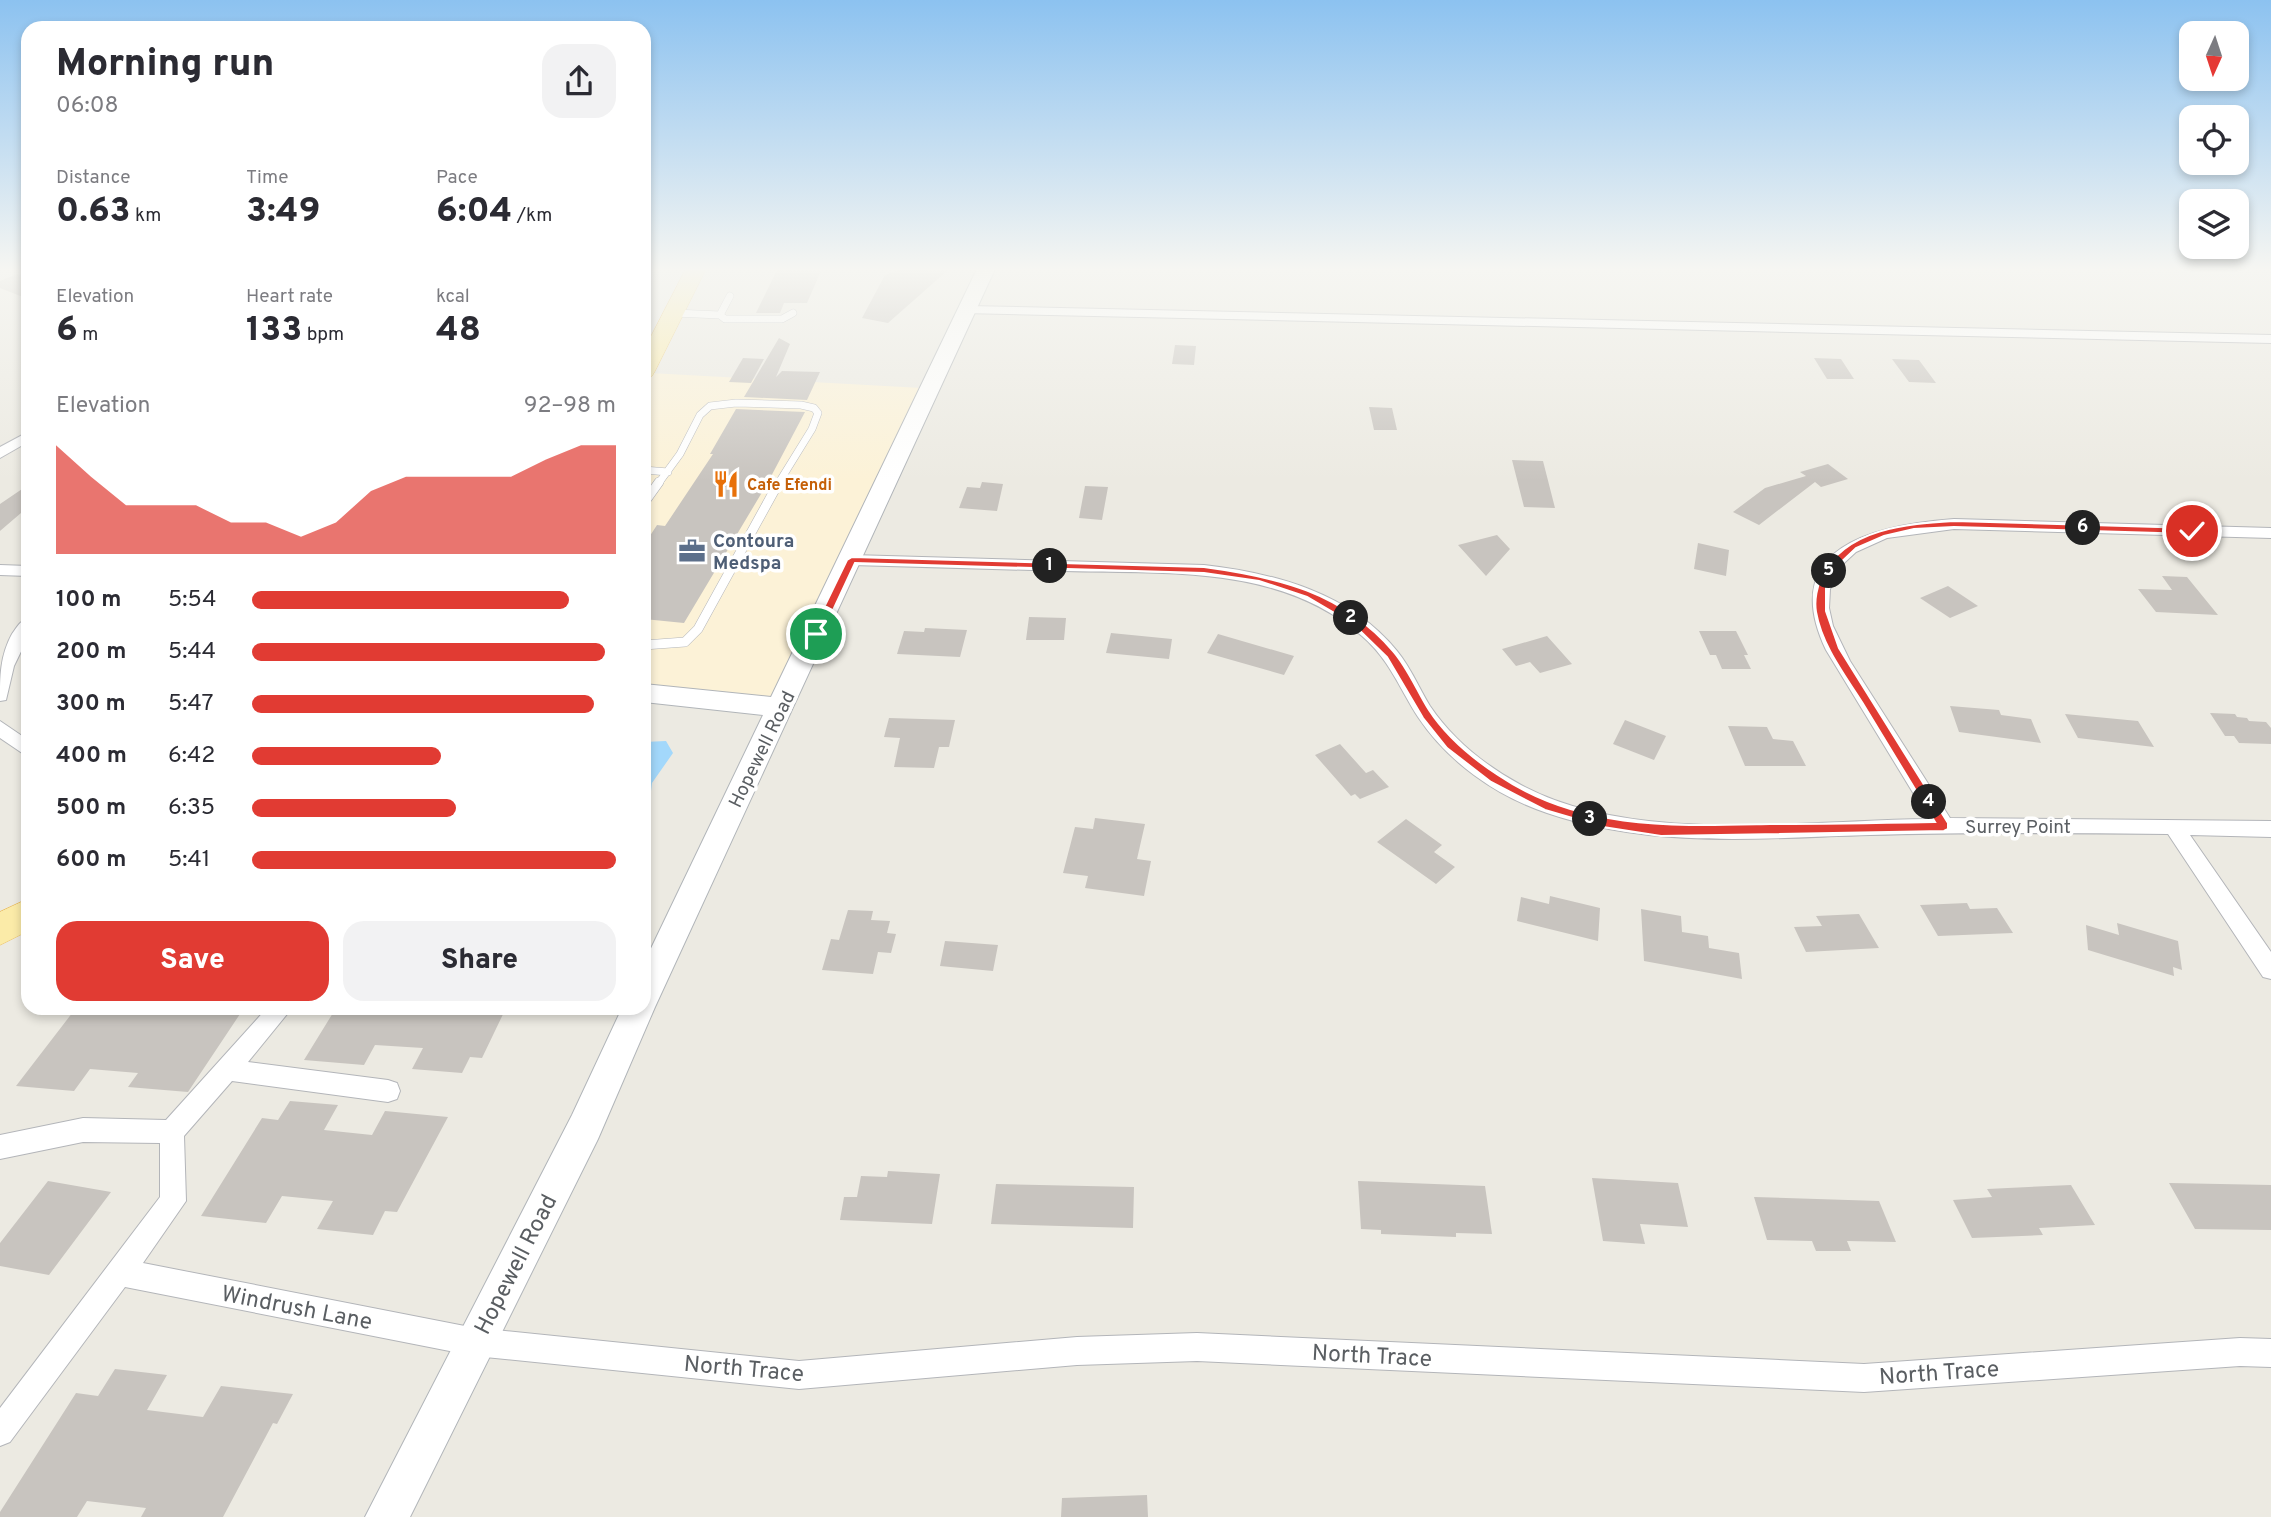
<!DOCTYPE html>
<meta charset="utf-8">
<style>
body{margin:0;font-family:Overpass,sans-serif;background:#f2f2f3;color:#2b2b33;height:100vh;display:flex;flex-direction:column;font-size:26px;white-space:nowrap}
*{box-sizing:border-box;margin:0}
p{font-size:23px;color:#7c7c81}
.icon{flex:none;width:38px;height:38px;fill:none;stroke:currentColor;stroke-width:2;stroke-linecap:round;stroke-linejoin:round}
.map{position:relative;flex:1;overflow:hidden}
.side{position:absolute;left:21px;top:21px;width:630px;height:994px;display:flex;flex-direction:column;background:#fff;border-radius:21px;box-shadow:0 4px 10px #0003}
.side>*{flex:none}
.needle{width:46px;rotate:183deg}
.controls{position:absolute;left:2179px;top:21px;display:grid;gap:14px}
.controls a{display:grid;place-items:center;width:70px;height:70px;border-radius:14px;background:#fff;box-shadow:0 4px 10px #0003;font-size:35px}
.pin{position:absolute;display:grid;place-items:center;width:60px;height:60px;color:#fff;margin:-30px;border:4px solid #fff;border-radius:50%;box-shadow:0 2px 7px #0007}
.km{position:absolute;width:35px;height:35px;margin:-18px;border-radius:50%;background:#222;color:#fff;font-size:19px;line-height:35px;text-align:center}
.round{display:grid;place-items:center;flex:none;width:74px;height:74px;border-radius:21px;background:#f2f2f3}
.headline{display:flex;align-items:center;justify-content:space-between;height:119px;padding:0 35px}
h1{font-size:38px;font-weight:800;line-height:52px}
.figures{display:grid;grid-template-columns:repeat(3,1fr);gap:10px;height:119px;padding:7px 35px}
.figures div{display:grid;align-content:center}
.figures b{font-size:35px;font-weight:800}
.figures small{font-size:19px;font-weight:400}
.figures p{font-size:19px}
.chart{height:196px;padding:14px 35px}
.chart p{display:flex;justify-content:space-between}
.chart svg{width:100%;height:126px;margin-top:7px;fill:#e13b33;opacity:.7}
.cta{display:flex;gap:14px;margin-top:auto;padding:14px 35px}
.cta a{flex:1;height:80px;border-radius:21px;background:#e13b33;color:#fff;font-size:28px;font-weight:800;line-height:80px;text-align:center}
.cta a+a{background:#f2f2f3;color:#2b2b33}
ul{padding:0 35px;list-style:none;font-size:23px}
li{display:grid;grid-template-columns:112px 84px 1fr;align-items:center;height:52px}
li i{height:18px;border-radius:9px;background:#e13b33}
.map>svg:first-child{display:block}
</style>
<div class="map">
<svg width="2271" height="1517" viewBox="0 0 2271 1517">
<rect width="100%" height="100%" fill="#eceae2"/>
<path fill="#fcf2d7" d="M 650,373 L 940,389 L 783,700 L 644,687 L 644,381 Z"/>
<path fill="#a3d8fb" d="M 666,741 L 673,753 L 652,783 L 644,848 L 644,742 Z"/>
<path fill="#c8c4bf" d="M 902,269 L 947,271 L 888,323 L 862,318 L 885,275 Z
M 777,270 L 821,271 L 807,303 L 784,303 L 780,313 L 756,313 Z
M 17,274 L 28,279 L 28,299 L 0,288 L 0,281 Z
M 779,338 L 790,344 L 776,377 L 782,371 L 820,372 L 807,400 L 744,397 Z
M 1175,345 L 1196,346 L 1194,365 L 1172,364 Z
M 743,358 L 764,359 L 751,383 L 729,382 Z
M 1814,358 L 1841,359 L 1854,379 L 1827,379 Z
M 1892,359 L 1919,360 L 1936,383 L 1909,382 Z
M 1369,407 L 1392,408 L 1397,430 L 1374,430 Z
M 736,409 L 805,412 L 767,484 L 684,623 L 644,619 L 644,545 L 657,525 L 665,526 L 713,454 L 710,454 Z
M 1512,460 L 1543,461 L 1555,508 L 1524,507 Z
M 1828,464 L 1848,479 L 1821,487 L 1815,482 L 1759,525 L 1733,512 L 1765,488 L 1806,476 L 1800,472 Z
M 982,482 L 1003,484 L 997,511 L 959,508 L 967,487 L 980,488 Z
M 28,485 L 28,507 L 0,531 L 0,504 Z
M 1085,486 L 1108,487 L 1102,520 L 1079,518 Z
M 1497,535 L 1510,549 L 1486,576 L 1458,545 Z
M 1698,543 L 1729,550 L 1726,576 L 1694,569 Z
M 2162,576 L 2187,577 L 2218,615 L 2156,612 L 2138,589 L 2172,590 Z
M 1948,586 L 1978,606 L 1950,618 L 1920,598 Z
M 1029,617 L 1066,618 L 1064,640 L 1026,640 Z
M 925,628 L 967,630 L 960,657 L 897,654 L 904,631 L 924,632 Z
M 1699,631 L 1736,631 L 1748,655 L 1744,655 L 1751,669 L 1722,669 L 1716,655 L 1710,655 Z
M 1111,633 L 1172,639 L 1169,659 L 1106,653 Z
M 1218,634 L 1294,656 L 1284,675 L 1207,653 Z
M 1547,636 L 1572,664 L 1540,673 L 1530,662 L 1516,666 L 1502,649 Z
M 1950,706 L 1999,710 L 2001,715 L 2031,719 L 2041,743 L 1959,732 Z
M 2210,713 L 2235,714 L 2237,717 L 2247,718 L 2249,721 L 2266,722 L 2271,728 L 2271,744 L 2239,743 L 2234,736 L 2225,736 Z
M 2065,714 L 2138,721 L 2154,747 L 2078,738 Z
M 889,718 L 955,720 L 949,747 L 939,747 L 934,768 L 894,767 L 900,738 L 884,737 Z
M 1625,720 L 1666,736 L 1654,760 L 1613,744 Z
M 1728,726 L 1767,727 L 1773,739 L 1793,741 L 1806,766 L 1745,766 Z
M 1340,744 L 1366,773 L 1373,770 L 1389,787 L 1360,799 L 1355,794 L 1351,796 L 1315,755 Z
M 1095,818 L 1145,824 L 1137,859 L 1151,861 L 1144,896 L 1085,888 L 1088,876 L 1063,873 L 1075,827 L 1093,829 Z
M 1406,819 L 1442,845 L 1434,852 L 1455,867 L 1436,884 L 1377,842 Z
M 1550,896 L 1600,908 L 1598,941 L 1517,921 L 1521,897 L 1549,904 Z
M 1967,903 L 1970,909 L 1997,908 L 2013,933 L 1938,936 L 1920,905 Z
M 1641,909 L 1681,916 L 1682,932 L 1708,936 L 1709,948 L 1739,953 L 1742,979 L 1644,961 Z
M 848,910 L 873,911 L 871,920 L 890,921 L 887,933 L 896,934 L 891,953 L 878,952 L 873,974 L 822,970 L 831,939 L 839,940 Z
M 1859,914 L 1879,948 L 1806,952 L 1794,927 L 1822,926 L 1816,916 Z
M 2117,923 L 2178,941 L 2182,970 L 2173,967 L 2174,976 L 2088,950 L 2086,925 L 2119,935 Z
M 945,941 L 998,945 L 993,971 L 940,966 Z
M 76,1008 L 138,1008 L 135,1011 L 182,1015 L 187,1008 L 244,1008 L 188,1092 L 128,1087 L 138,1073 L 90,1069 L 74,1091 L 16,1086 Z
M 336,1008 L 506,1008 L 482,1058 L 470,1057 L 462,1073 L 412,1069 L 423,1048 L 375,1045 L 364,1065 L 304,1060 Z
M 290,1101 L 338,1105 L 324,1130 L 372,1135 L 385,1111 L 448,1117 L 397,1212 L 385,1211 L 373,1235 L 317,1229 L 333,1201 L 282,1196 L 266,1223 L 201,1216 L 262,1118 L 278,1120 Z
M 888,1171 L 940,1174 L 932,1224 L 840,1220 L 844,1197 L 857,1197 L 861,1176 L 887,1177 Z
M 1592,1178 L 1678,1183 L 1688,1227 L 1640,1224 L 1645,1244 L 1603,1241 Z
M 48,1181 L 111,1192 L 49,1275 L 0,1266 L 0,1243 Z
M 1358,1181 L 1485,1186 L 1492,1234 L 1456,1233 L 1456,1237 L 1381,1234 L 1381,1230 L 1361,1229 Z
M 2169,1183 L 2271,1185 L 2271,1230 L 2195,1229 Z
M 996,1184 L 1134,1187 L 1133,1228 L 991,1224 Z
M 2071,1185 L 2095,1225 L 2039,1228 L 2043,1235 L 1972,1238 L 1953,1200 L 1992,1197 L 1987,1189 Z
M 1754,1197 L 1879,1201 L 1896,1242 L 1847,1241 L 1851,1251 L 1816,1251 L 1812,1241 L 1767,1240 Z
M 115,1369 L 167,1375 L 147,1410 L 203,1417 L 221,1386 L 293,1394 L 277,1424 L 273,1423 L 223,1517 L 141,1517 L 146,1508 L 87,1501 L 77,1517 L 0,1517 L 0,1512 L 76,1393 L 98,1396 Z
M 1147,1495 L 1148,1517 L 1061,1517 L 1062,1498 Z"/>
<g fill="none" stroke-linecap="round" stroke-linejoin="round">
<defs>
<path id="lane-far1" d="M 730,296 L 720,315 L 725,319 L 782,319 L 793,313
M 674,313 L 720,315
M 644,470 L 668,472
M 658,484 L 680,454 L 700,415 L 710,406 L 736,403 L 801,405 L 814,408 L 818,413 L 812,429 L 778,484"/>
<path id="lane" d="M 644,503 L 659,482
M 644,645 L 685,642 L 698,629 L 779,482"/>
<path id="street" d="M 968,306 L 2271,335 L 2271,343 L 963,313 L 963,307 Z
M 28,432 L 28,442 L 0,458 L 0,447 Z
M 1954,519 L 2271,528 L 2271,538 L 1954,529 L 1887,538 L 1856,552 L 1843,564 L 1830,589 L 1829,608 L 1833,626 L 1850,661 L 1950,818 L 2271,821 L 2271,837 L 2190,835 L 2271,952 L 2271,979 L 2263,977 L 2168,834 C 2069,833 1969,832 1870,835 C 1761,838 1652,849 1547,813 C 1496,796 1448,762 1418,717 C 1400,689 1389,659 1362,636 C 1279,564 1167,574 1065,571 C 994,569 923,567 852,565 L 844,560 L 852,555 L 1204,565 C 1275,573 1350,593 1397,651 C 1411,668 1419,688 1430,706 C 1453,740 1486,766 1521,785 C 1635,846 1803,820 1929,819 L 1826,650 C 1777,547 1874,525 1954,519 Z
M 0,565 L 28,566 L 28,576 L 0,575 Z
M 28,618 L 28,637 L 14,666 L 6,700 L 0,701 C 0,676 0,656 12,634 C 17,627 20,621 28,618 Z
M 0,721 L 28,740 L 28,757 L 0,738 Z
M 267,1008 L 292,1008 L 248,1062 L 388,1080 L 397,1083 L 400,1091 L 397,1099 L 388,1102 L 232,1081 L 184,1136 L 186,1201 L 143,1263 L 475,1328 L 799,1361 L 1077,1337 L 1197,1333 L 1864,1364 L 2240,1338 L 2271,1339 L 2271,1367 L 2240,1366 L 1864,1392 L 1197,1361 L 1077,1365 L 799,1389 L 475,1356 L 125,1287 L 10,1442 L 0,1446 L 0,1408 L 160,1197 L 160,1143 L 83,1142 L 0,1159 L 0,1135 L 83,1118 L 166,1120 Z"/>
<path id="secondary" d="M 977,269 L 995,269 L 655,1007 L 598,1139 L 410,1517 L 365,1517 L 572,1115 L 622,1008 L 644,1008 L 644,963 L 763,715 L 644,702 L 644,684 L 771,697 Z"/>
<path id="primary" d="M 686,269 L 706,269 L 655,371 L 652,376 L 644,378 L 644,350 Z
M 28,899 L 28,931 L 0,945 L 0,912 Z"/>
</defs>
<use href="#lane-far1" stroke="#b3b5b9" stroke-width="8"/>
<use href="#lane" stroke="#b3b5b9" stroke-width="10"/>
<use href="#street" stroke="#b3b5b9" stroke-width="2"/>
<use href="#secondary" stroke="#b1b5b9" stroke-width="2"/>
<use href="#primary" stroke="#ebbe5d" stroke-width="1"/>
<use href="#lane-far1" stroke="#fff" stroke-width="7"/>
<use href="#lane" stroke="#fff" stroke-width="9"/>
<use href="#street" fill="#fff" fill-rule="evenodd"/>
<use href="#secondary" fill="#fff" fill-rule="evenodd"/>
<use href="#primary" fill="#fbeba8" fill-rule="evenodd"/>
</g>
<linearGradient id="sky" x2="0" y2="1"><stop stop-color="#8cc2f0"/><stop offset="0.56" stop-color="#f6f6f2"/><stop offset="1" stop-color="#f6f6f2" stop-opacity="0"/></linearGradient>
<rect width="2271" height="481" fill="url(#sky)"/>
<path fill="#e13b33" stroke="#fff" stroke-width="2" d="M 1954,521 L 2192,528 L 2196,531 L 2192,534 L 1954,527 L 1914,529 L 1884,536 L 1856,548 L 1837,566 L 1826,587 L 1826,611 L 1839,648 L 1948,823 L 1948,829 L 1944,831 L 1661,836 L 1603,827 L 1545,810 L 1491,782 L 1447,748 L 1423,718 L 1387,657 L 1353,624 L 1307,597 L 1259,581 L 1204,573 L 855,563 L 822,634 L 816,637 L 811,634 L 847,560 L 852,557 L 1204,567 C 1278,577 1342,592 1393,651 C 1408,668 1417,691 1429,710 C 1446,736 1472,758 1498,775 C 1581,831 1676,826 1770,824 C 1825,824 1880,823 1935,822 C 1912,784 1888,745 1865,707 C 1847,678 1822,647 1816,612 C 1814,600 1817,586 1822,576 C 1846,528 1907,524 1954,521 Z"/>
<defs>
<symbol id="restaurant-bare" viewBox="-9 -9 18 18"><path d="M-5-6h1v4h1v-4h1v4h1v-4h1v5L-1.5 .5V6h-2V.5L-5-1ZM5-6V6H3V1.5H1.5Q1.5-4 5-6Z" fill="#e8710a" stroke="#fff" stroke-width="2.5" paint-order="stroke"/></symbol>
<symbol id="office-bare" viewBox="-9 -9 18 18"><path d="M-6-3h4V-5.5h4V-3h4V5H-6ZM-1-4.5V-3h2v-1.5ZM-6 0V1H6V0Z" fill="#5c6f8a" stroke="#fff" stroke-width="2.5" paint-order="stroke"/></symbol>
</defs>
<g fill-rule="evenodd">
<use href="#restaurant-bare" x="707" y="465" width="38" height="38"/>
<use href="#office-bare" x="673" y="532" width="38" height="38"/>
</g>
<g text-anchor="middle" stroke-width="7" stroke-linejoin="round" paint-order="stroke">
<g font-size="16" font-weight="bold" fill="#c56008" stroke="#fff" text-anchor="start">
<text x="747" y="490">Cafe Efendi</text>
</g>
<g font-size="19" font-weight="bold" fill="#4e5e75" stroke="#fff" text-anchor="start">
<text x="713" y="547">Contoura<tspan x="713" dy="22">Medspa</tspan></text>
</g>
<g font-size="19" fill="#5a5e62" stroke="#fff">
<text transform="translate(761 749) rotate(-64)" y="7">Hopewell Road</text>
<text x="2018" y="833">Surrey Point</text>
</g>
<g font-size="23" fill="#5a5e62" stroke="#fff">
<text transform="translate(515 1264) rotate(-63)" y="8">Hopewell Road</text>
<text transform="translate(297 1307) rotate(11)" y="8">Windrush Lane</text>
<text transform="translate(1372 1355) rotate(3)" y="8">North Trace</text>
<text transform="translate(744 1368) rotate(5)" y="8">North Trace</text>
<text transform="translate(1939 1372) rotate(-4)" y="8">North Trace</text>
</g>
</g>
</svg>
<div class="controls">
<a><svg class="needle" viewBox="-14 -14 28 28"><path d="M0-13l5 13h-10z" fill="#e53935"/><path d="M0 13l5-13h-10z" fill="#7c7c81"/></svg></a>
<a><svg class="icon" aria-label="locate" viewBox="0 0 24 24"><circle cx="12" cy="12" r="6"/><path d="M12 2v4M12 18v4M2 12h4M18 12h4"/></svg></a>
<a><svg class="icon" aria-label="layers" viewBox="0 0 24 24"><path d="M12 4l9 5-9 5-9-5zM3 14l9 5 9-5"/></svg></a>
</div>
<div class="pin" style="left:816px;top:634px;background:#1e9e55"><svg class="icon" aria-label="arrive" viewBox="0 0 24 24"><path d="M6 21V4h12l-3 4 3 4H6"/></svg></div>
<div class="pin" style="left:2192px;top:531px;background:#d93025"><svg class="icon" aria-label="check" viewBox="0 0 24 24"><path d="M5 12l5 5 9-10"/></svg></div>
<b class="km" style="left:1050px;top:566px">1</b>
<b class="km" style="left:1351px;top:618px">2</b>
<b class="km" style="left:1590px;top:819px">3</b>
<b class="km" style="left:1929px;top:802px">4</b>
<b class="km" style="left:1829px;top:571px">5</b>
<b class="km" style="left:2083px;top:528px">6</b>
<section class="side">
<div class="headline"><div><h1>Morning run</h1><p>06:08</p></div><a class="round"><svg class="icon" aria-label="share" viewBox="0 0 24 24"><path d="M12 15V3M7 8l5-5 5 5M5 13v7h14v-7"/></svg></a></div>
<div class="figures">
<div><p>Distance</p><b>0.63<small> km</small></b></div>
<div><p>Time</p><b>3:49</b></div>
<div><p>Pace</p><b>6:04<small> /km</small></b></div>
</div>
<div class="figures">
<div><p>Elevation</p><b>6<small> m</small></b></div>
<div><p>Heart rate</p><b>133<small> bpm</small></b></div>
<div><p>kcal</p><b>48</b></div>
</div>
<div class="chart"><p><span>Elevation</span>92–98 m</p>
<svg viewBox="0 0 160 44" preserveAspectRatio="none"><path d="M0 44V6L10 17L20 27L30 27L40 27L50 33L60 33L70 38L80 33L90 22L100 17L110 17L120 17L130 17L140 11L150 6L160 6V44z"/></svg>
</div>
<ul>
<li><b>100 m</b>5:54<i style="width:87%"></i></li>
<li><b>200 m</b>5:44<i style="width:97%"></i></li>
<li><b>300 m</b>5:47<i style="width:94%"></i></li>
<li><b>400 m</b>6:42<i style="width:52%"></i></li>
<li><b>500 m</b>6:35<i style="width:56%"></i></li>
<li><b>600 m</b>5:41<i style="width:100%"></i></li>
</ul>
<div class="cta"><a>Save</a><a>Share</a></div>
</section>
</div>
